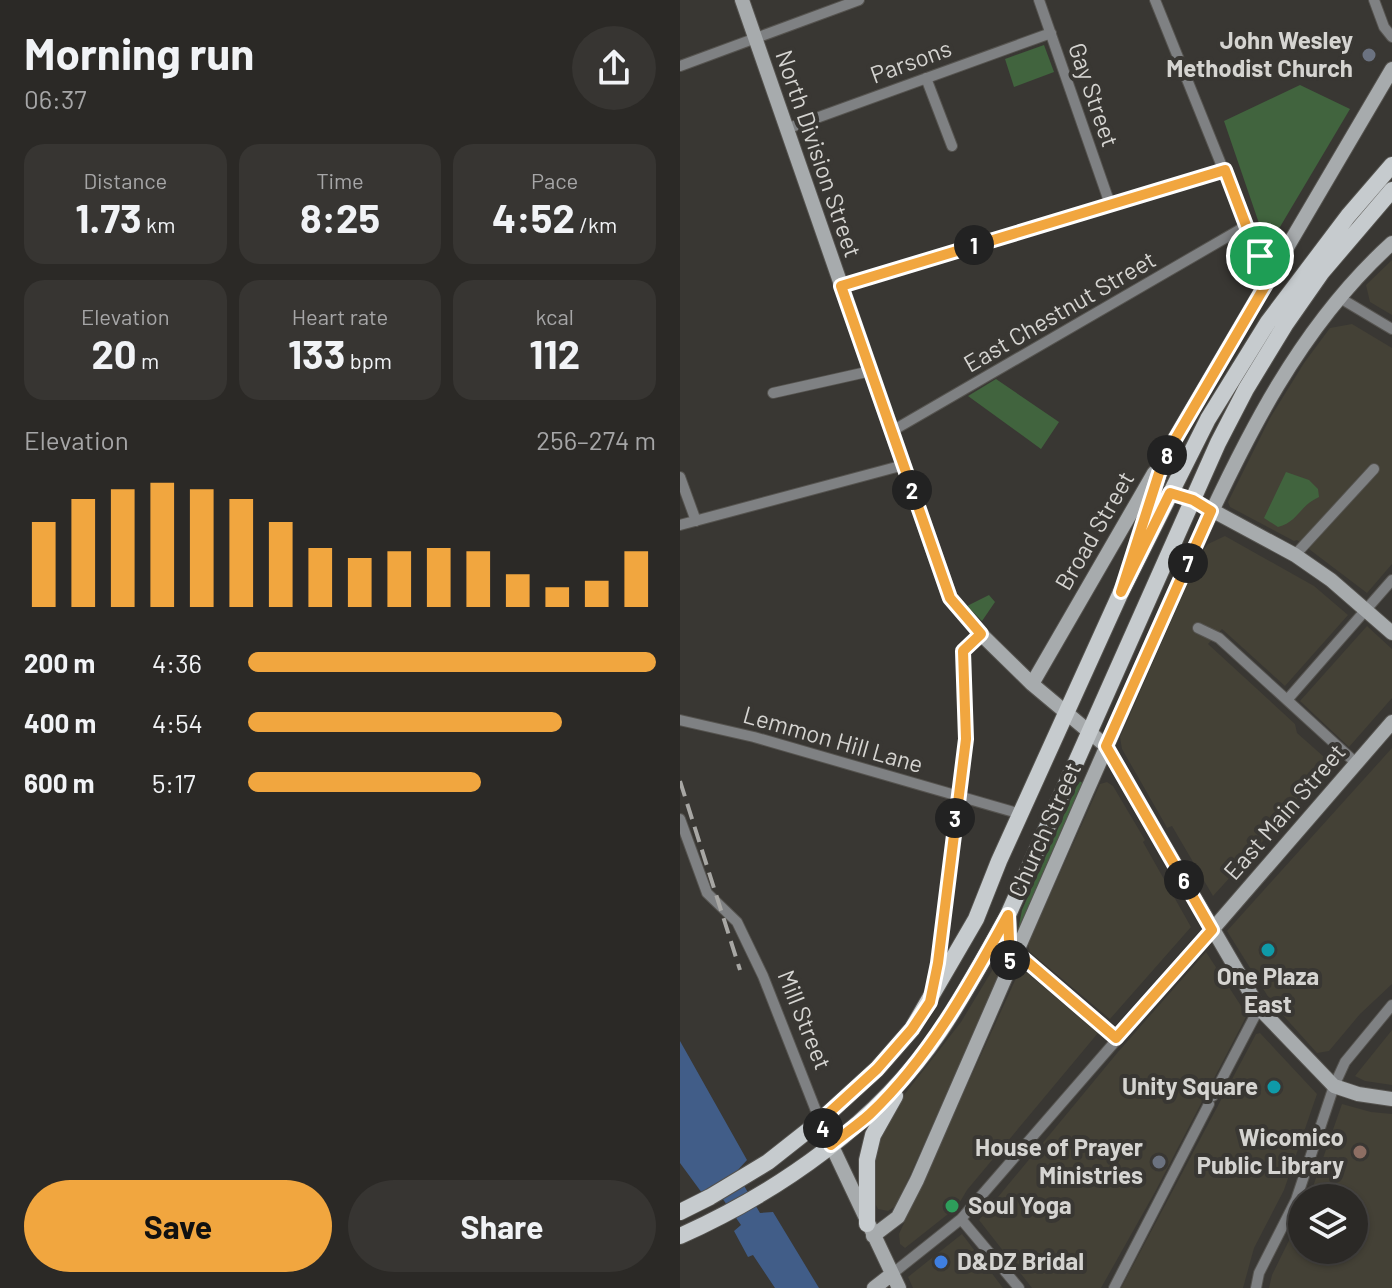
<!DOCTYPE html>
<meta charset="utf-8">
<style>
body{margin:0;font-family:Barlow,sans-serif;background:#373532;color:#f1f3f6;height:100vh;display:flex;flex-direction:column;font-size:30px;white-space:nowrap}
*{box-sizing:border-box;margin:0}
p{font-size:26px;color:#a6a6a7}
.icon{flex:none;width:44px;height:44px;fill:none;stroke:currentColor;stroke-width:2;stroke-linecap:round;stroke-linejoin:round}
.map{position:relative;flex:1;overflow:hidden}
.drawer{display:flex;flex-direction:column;background:#2b2926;width:680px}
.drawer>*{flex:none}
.tools{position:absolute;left:608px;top:1184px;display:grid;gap:16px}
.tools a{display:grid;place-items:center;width:80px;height:80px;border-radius:50%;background:#2b2926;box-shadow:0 2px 6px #0004,0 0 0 2px #474543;font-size:40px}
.pin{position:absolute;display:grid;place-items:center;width:68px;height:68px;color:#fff;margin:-34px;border:4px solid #fff;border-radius:50%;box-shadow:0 2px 8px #0007}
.km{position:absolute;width:40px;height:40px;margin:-20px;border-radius:50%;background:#222;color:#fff;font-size:22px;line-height:40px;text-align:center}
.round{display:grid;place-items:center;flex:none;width:84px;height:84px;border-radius:42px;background:#373532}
.head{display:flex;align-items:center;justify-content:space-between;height:136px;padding:0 24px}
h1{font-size:44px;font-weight:700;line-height:60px}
.figures{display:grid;grid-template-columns:repeat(3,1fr);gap:12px;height:136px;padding:8px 24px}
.figures div{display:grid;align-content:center;border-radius:20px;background:#373532;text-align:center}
.figures b{font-size:40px;font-weight:700}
.figures small{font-size:22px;font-weight:400}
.figures p{font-size:22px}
.chart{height:224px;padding:16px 24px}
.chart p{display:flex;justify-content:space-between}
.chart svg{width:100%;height:144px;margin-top:8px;stroke:#f1a63f;stroke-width:6}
.cta{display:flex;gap:16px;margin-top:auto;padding:16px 24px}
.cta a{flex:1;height:92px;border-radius:48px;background:#f1a63f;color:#111;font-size:32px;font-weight:700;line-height:92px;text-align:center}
.cta a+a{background:#373532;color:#f1f3f6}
ul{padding:0 24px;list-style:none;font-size:26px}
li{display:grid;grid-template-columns:128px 96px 1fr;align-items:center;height:60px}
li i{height:20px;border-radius:10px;background:#f1a63f}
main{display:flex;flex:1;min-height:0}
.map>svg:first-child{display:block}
</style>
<main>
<section class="drawer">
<div class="head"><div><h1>Morning run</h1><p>06:37</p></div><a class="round"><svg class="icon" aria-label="share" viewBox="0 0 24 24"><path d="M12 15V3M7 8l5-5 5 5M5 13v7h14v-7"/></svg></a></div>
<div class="figures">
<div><p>Distance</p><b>1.73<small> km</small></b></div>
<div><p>Time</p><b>8:25</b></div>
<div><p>Pace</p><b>4:52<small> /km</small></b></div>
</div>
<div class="figures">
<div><p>Elevation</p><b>20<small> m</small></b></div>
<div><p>Heart rate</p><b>133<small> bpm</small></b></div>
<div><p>kcal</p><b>112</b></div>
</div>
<div class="chart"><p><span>Elevation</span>256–274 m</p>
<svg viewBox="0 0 160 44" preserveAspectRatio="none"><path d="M5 44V18M15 44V11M25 44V8M35 44V6M45 44V8M55 44V11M65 44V18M75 44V26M85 44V29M95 44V27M105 44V26M115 44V27M125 44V34M135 44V38M145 44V36M155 44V27"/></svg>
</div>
<ul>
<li><b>200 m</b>4:36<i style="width:100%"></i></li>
<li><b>400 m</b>4:54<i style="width:77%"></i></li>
<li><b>600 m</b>5:17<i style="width:57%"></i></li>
</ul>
<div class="cta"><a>Save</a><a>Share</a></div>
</section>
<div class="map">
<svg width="712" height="1288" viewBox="0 0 712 1288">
<rect width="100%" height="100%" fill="#393733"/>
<path fill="#444136" d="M 712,260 L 712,315 L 690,302 L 686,285 Z
M 672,324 L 712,348 L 712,564 L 687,593 L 617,540 L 614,541 L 550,507 L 548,502 L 590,418 L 624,363 L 650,328 Z
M 545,536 L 634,586 L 668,615 L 605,686 L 542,629 L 528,644 L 615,724 L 617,733 L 643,756 L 650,757 L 655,762 L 533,896 L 492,826 L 487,828 L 485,824 L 442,749 L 440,737 L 520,555 L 528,544 Z
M 687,626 L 712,649 L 712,698 L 669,747 L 620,701 Z
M 712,748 L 712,984 L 680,1014 L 649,1051 L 637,1053 L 592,1003 L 547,931 Z
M 427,782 L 433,786 L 465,840 L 463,842 L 511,927 L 430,1019 L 350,952 L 348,944 L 420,784 Z
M 526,952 L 567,1015 L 475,1192 L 421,1288 L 352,1288 L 299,1220 L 438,1052 Z
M 322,954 L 323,969 L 216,1206 L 208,1211 L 198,1209 L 188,1189 L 189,1163 L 214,1108 L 281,1022 Z
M 346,972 L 418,1033 L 287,1190 L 277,1207 L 225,1248 L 220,1244 L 219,1234 L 338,974 Z
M 712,1030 L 712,1085 L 685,1081 L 675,1076 Z
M 580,1033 L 637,1094 L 604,1190 L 574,1248 L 563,1288 L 441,1288 L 576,1034 Z
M 662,1104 L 691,1112 L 712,1114 L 712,1288 L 589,1288 L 592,1275 L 622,1214 L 622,1250 L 674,1250 L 674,1198 L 629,1198 Z
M 282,1234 L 323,1288 L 233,1288 L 228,1277 Z"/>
<path fill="#41643e" d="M 364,45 L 374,72 L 334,87 L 325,59 Z
M 620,85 L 670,109 L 594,237 L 583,235 L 544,121 Z
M 316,379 L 379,422 L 361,449 L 288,396 Z
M 606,472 L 629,480 L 638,489 L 639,497 C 619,506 618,522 598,527 L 584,518 Z
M 309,595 L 315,602 L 302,621 L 287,606 Z
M 399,781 L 405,784 L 337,935 L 342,910 Z"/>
<path fill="#415d88" d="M 0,1041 L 67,1160 L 56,1172 L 80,1213 L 93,1212 L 139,1288 L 95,1288 L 73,1255 L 68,1257 L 54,1231 L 61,1225 L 33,1185 L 22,1193 L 0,1163 Z"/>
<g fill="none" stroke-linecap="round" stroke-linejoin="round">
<defs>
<path id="street" d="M 359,0 L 430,204
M 475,0 L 572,241 L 592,274
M 694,0 L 704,27 L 712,37
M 0,66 L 179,0
M 246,78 L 272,146
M 106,129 L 371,33
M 161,286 L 545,170
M 660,298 L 712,329
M 93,393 L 191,371
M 212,431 L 566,226
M 0,477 L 16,521
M 0,525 L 224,465
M 615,555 L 694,469
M 518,628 L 539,638 L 676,763
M 607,700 L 712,580
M 0,720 L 74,737 L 341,814
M 0,819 L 27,893 L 57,922 L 83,976 L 140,1121
M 336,952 L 436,1038
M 254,984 L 286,739 L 283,651 L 301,634
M 533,1096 L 579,1008
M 281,1219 L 339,1288
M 212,1274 L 281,1219 L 532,930
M 434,1288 L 529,1104
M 576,1288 L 579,1273 L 616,1200 L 654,1086 L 665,1062 L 712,1005"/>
<path id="secondary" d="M 62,0 L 270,598 L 301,634 L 352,684 L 426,746 L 579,1008 L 654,1086 L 678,1094 L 712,1099
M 485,455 L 712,69
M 490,493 L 513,500 L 615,555 L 651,580 L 712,633
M 352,684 L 474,473
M 532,930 L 712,722
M 140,1121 L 219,1288
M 193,1236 L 218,1217 L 237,1180 C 293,1051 350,922 406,793 C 442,712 477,630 514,550 C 565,438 620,326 712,243
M 194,1288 L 212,1274"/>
<path id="primary" d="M 458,541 L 480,470 L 490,448
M 328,916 L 330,967
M 0,1212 L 30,1197 L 88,1162 L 140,1121 L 197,1069 L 232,1029 L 296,919 L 319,861 L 441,592 L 528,419 L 588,322 L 668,216 L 712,165
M 187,1224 L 187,1160 L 193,1135 L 215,1096
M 0,1236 C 100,1191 198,1123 260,1031 C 285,994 306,955 328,915 L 538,443 L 566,389 L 605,325 L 642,272 L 712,190"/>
</defs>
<use href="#street" stroke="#55534f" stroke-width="12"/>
<use href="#secondary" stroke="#55534f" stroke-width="16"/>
<use href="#primary" stroke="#55534f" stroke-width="18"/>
<use href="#street" stroke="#7f8183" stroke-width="10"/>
<use href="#secondary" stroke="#a7abad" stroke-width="14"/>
<use href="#primary" stroke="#c6cbce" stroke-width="16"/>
<path stroke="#a8a7a4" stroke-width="4" stroke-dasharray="16 8" stroke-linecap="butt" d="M 0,781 L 60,970"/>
</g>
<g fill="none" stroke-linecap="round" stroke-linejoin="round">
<defs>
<path id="route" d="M 545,170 L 572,241 L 592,274 L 490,448 L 480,470 L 441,592 L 490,493 L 513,500 L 531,511 L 426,746 L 532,930 L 436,1038 L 336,952 L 330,967 L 328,915 C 289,986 249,1058 190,1114 C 178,1125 164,1134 151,1145 L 140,1121 L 197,1069 L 232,1029 L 250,1002 L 258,963 L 286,739 L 283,651 L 301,634 L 270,598 L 161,286 Z"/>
</defs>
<use href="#route" stroke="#fff" stroke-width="16"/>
<use href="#route" stroke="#f1a63f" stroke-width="10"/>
</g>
<g fill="#6b7280" stroke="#393733" stroke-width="3">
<circle cx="689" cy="55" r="8"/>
<circle cx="479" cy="1162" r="8"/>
</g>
<g fill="#0f9aa8" stroke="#393733" stroke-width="3">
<circle cx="588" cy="950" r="8"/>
<circle cx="594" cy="1087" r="8"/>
</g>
<circle fill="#8d6e63" stroke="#393733" stroke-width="3" cx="680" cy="1152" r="8"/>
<circle fill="#2e9e5b" stroke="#393733" stroke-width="3" cx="272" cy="1206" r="8"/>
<circle fill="#3f7fe0" stroke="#393733" stroke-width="3" cx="261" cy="1262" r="8"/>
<g text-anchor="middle" stroke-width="8" stroke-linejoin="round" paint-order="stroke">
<g font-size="24" font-weight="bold" fill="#d5d4d1" stroke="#393733" text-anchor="end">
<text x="673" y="49">John Wesley<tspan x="673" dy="28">Methodist Church</tspan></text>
<text x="588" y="985" text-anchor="middle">One Plaza<tspan x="588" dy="28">East</tspan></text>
<text x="578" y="1095">Unity Square</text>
<text x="664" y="1146">Wicomico<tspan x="664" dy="28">Public Library</tspan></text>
<text x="463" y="1156">House of Prayer<tspan x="463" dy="28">Ministries</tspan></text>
<text x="288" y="1214" text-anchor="start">Soul Yoga</text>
<text x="277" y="1270" text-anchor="start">D&amp;DZ Bridal</text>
</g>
<g font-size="24" fill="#d5d4d1" stroke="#393733">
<text transform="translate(231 62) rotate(-20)" y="8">Parsons</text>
<text transform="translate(413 95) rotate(71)" y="8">Gay Street</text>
<text transform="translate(138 154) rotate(71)" y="8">North Division Street</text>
<text transform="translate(380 312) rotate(-30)" y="8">East Chestnut Street</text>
<text transform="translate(415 531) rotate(-60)" y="8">Broad Street</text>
<text transform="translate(153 740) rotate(16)" y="8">Lemmon Hill Lane</text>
<text transform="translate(605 812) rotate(-49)" y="8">East Main Street</text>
<text transform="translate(365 830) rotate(-66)" y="8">Church Street</text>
<text transform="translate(124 1020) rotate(68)" y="8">Mill Street</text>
</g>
</g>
</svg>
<div class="tools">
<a><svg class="icon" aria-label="layers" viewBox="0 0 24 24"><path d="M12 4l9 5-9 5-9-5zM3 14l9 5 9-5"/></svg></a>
</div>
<div class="pin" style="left:580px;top:256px;background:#1e9e55"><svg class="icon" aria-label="arrive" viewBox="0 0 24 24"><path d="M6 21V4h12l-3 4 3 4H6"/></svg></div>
<b class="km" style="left:294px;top:245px">1</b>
<b class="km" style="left:232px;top:490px">2</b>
<b class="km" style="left:275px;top:818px">3</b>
<b class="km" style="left:143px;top:1128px">4</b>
<b class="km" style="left:330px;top:960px">5</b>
<b class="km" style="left:504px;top:880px">6</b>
<b class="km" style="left:508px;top:563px">7</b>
<b class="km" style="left:487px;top:455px">8</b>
</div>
</main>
